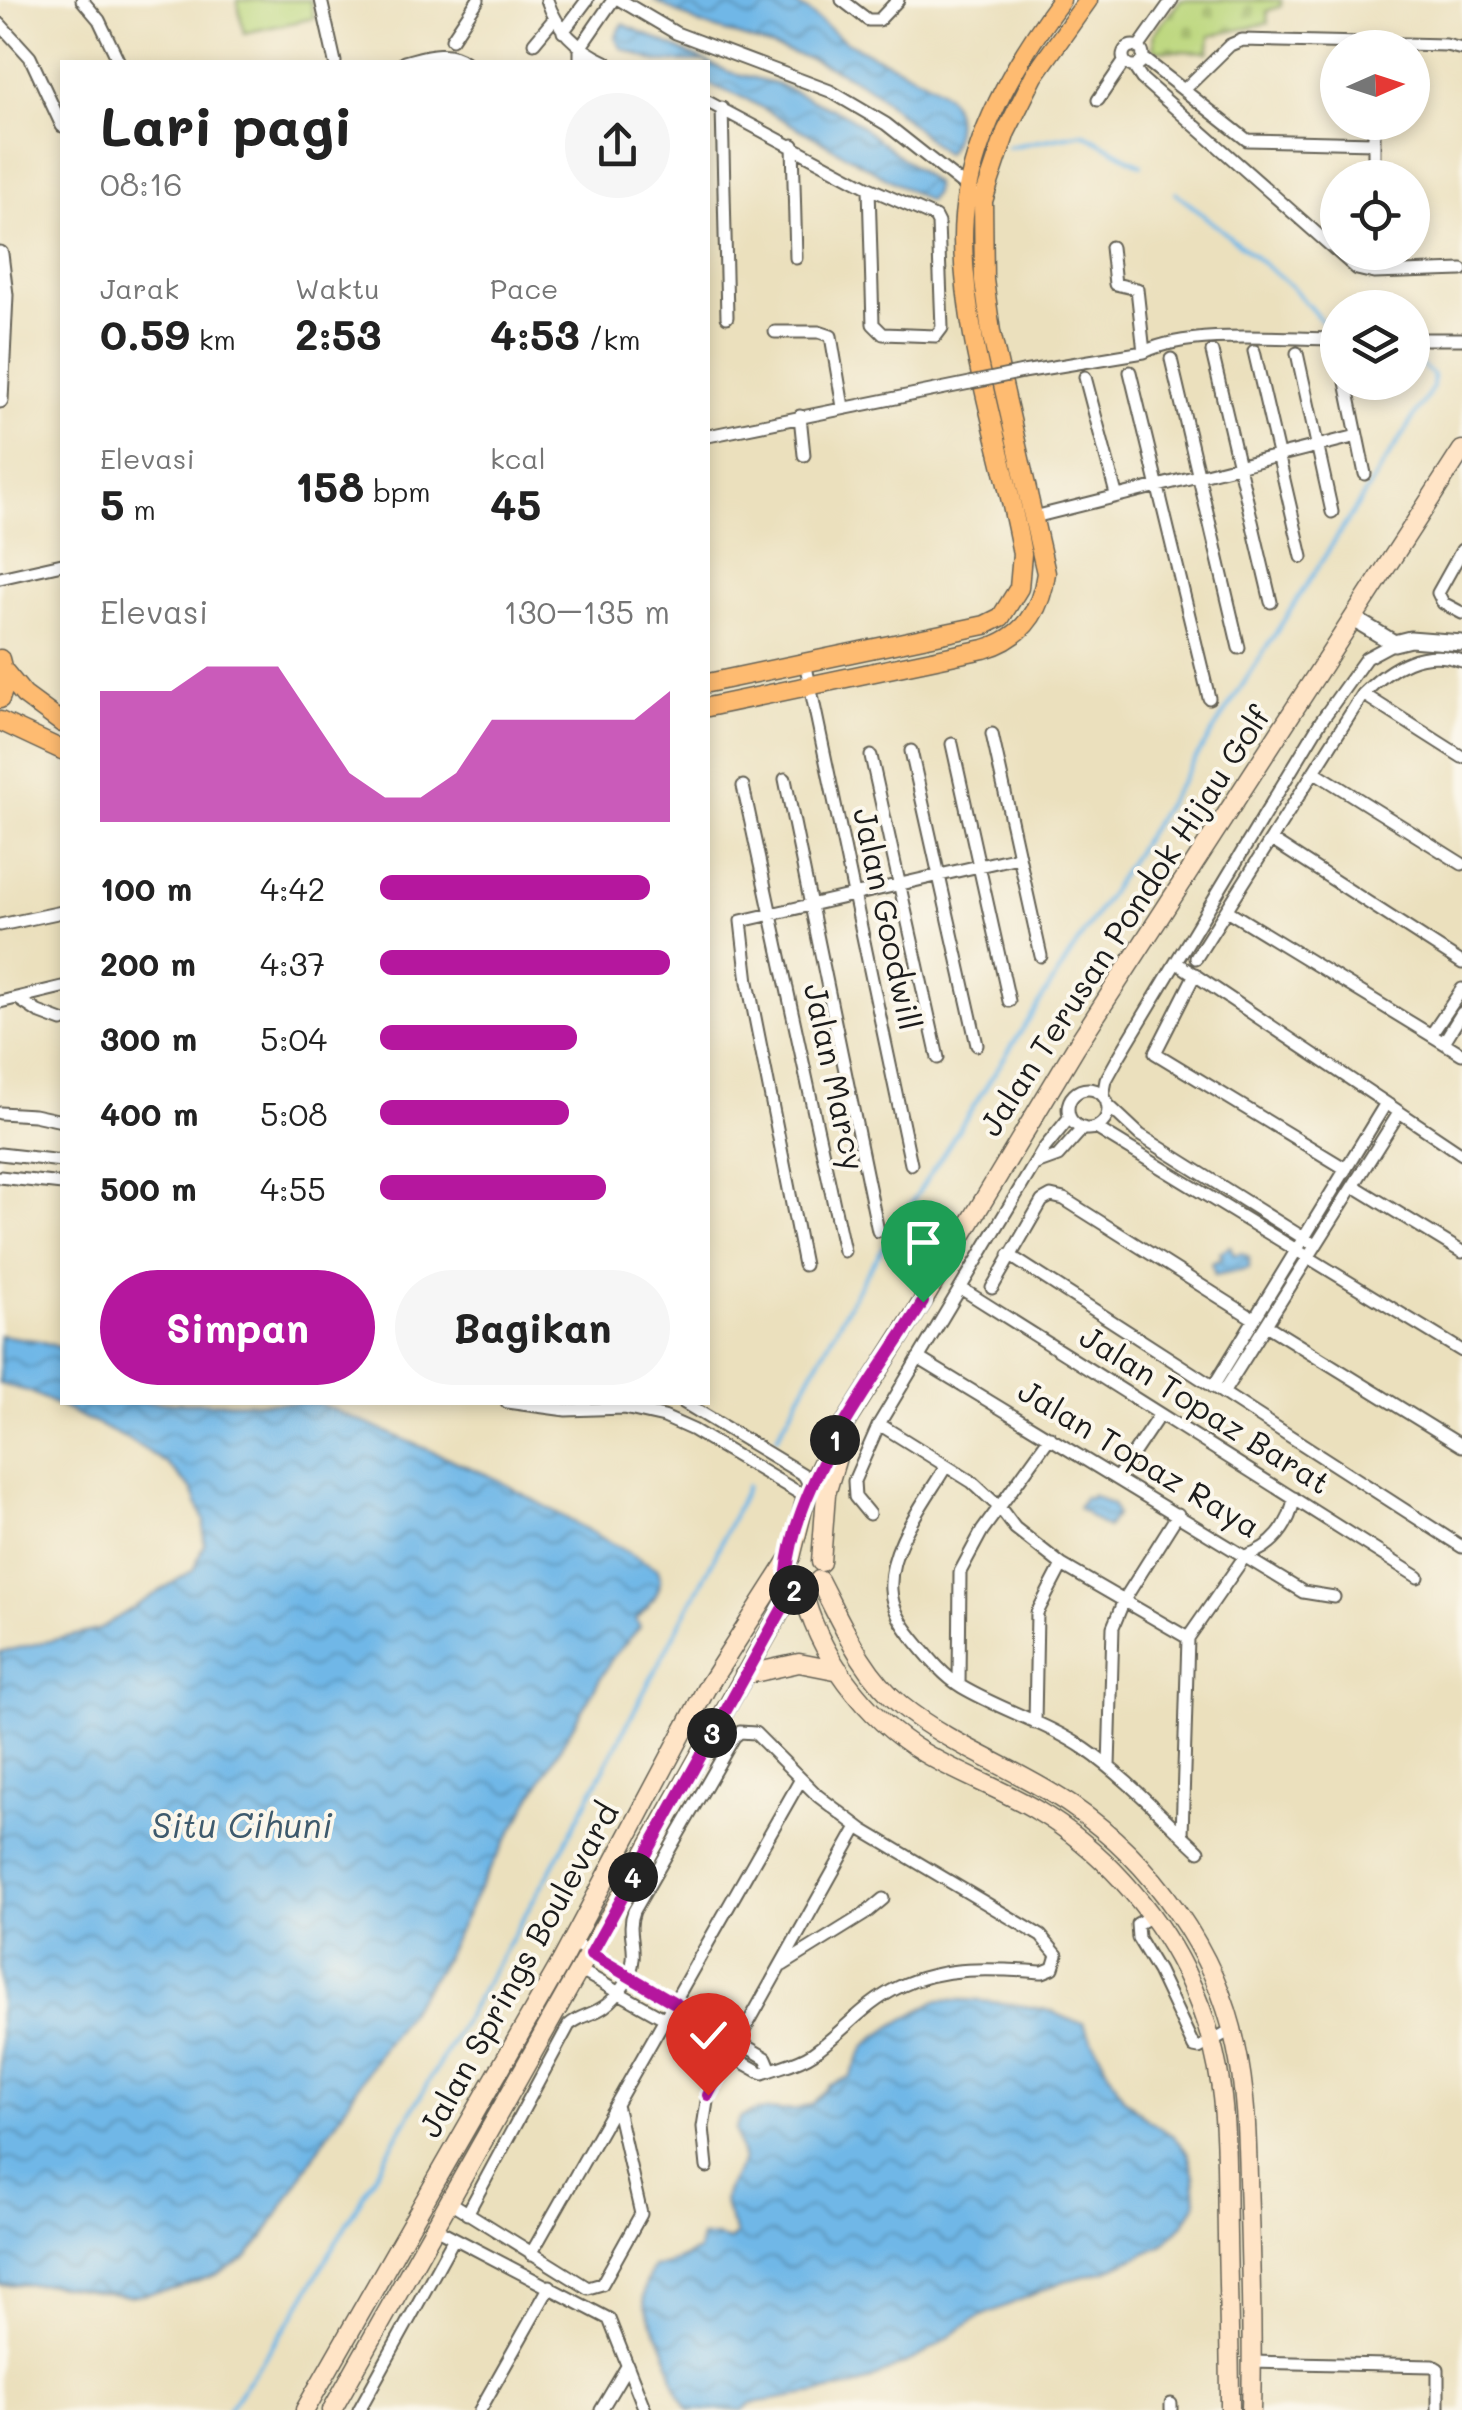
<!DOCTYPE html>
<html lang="id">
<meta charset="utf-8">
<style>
body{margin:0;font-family:Mali,sans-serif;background:#f6f6f6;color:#222;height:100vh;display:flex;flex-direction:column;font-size:38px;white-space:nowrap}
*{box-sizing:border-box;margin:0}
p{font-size:32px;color:#767676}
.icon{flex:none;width:55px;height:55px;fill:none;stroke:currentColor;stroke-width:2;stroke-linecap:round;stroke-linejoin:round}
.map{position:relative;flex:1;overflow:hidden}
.panel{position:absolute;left:60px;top:60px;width:650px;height:1345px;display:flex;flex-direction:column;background:#fff;border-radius:0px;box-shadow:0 5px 15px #0003}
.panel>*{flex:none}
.needle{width:65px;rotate:87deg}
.tools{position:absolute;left:1320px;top:30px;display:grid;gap:20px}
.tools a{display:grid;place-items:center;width:110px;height:110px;border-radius:50%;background:#fff;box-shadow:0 5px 15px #0003;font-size:50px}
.pin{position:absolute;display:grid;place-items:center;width:85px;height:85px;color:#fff;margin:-102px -42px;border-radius:50% 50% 50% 0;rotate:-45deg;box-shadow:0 0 10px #0007}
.pin .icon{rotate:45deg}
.km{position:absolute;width:50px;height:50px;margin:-25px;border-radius:50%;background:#222;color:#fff;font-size:28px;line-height:50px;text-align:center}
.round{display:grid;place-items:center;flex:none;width:105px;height:105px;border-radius:52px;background:#f6f6f6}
.summary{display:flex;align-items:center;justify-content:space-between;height:170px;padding:0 40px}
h1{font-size:55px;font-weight:700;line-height:75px}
.figures{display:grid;grid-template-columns:repeat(3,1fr);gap:15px;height:170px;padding:10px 40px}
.figures div{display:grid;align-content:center}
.figures b{font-size:42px;font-weight:700}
.figures small{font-size:28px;font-weight:400}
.figures p{font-size:28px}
.chart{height:280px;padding:20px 40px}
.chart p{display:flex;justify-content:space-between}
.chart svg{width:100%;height:180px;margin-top:10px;fill:#b5179e;opacity:.7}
.primary-button{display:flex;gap:20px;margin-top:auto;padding:20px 40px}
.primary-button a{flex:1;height:115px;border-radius:60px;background:#b5179e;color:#fff;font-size:40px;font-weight:700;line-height:115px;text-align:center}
.primary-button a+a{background:#f6f6f6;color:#222}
ul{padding:0 40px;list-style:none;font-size:32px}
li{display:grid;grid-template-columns:160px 120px 1fr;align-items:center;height:75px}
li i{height:25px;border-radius:12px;background:#b5179e}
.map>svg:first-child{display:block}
</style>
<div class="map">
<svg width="1462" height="2410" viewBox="0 0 1462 2410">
<defs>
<pattern id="cemetery-stones" width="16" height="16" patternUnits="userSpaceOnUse" patternTransform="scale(2.5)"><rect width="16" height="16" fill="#bcd77d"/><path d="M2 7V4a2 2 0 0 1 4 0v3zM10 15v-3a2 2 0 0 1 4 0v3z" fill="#a1b86b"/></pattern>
<pattern id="water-waves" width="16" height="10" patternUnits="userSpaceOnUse" patternTransform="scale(2.5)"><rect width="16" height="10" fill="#70b7e7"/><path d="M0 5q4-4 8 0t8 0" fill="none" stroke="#5b94ba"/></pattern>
</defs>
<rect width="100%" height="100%" fill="#fbf7ec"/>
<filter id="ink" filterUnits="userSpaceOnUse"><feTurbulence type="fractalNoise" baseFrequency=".01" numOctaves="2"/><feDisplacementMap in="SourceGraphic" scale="20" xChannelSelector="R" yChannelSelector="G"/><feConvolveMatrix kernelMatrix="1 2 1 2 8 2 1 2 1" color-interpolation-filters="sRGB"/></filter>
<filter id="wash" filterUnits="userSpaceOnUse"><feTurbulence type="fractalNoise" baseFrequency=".0048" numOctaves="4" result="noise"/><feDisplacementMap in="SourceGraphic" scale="40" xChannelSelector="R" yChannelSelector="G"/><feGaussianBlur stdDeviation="2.25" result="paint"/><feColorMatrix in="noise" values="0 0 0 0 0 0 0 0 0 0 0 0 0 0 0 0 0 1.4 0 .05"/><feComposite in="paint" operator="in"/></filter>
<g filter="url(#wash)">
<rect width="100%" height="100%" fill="#ebe0bd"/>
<path fill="url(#cemetery-stones)" stroke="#6c7a4c" stroke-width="2.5" d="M 1181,0 L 1281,0 L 1281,6 L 1267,11 L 1268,23 L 1210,36 L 1209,52 L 1154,50 L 1153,34 Z"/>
<path fill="#bcd77d" stroke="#6c7a4c" stroke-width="2.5" d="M 237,0 L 310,0 L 314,18 L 244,33 Z"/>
<path fill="url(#water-waves)" stroke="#466a82" stroke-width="2.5" d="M 653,0 C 694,0 743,0 783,0 C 806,3 828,31 847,42 C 869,55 936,82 948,97 C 961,113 958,139 945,154 L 874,91 L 847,75 L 817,61 L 700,24 Z
M 623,24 L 729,72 L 775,83 L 848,116 L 934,183 L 934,193 L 928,201 L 746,99 L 708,84 L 708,62 L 656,62 L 621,48 L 615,37 Z
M 1230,1246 L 1234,1255 L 1241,1253 L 1249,1257 L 1249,1268 L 1215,1275 L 1212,1263 L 1222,1258 L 1220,1252 Z
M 0,1335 L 40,1341 L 62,1348 L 62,1402 L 318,1403 L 490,1476 L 658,1569 C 666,1591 649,1604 636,1620 L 640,1627 L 612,1658 L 482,1883 L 441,1965 L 378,2054 L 264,2237 L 246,2258 L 218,2274 L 175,2289 L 128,2296 L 48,2284 L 0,2285 L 0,1652 L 98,1630 L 193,1570 L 204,1545 L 204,1521 L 192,1490 L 166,1463 L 131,1441 L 28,1391 L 0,1384 Z
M 1092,1495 L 1112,1505 L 1116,1515 L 1107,1528 L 1078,1508 L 1085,1497 L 1089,1499 Z
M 937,2000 C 976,1999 1009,2003 1046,2010 C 1060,2013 1066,2021 1083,2023 L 1123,2097 L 1148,2120 L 1173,2136 L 1188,2153 L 1194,2176 L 1196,2202 L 1184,2224 L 1161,2246 L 1106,2271 L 1064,2281 L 975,2319 L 926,2353 L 855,2387 L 752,2403 L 743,2410 L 689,2410 C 670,2383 675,2378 665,2350 C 652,2314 632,2307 653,2267 L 664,2266 L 698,2251 L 701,2238 L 716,2237 L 730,2241 L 736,2234 C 717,2195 723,2197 743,2160 L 735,2130 L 740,2118 L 756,2111 L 796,2110 L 812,2104 L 830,2085 L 850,2077 L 865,2047 L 876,2036 Z"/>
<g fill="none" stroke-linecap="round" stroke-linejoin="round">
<path stroke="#70b7e7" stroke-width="4" d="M 1008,147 L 1083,133 L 1141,165
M 1176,193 L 1292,287 L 1325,325
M 777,1437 L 863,1279 L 1433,387 L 1433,375 L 1412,357
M 228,2410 L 294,2315 L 552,1868 L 713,1560 L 747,1486"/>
</g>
</g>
<g filter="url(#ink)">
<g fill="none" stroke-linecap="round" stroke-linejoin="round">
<defs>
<path id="minor" d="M 82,0 L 99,20 L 119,62
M 321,0 L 335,62
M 547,0 C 557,30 577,49 606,62
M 620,0 L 676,33 L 830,91 L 886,124 L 972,192
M 842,0 L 868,20 L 879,20 L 898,0
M 0,24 L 30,57 L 62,126
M 563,32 L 587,0
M 452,39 L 478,0
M 534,43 L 554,19
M1123 56a10 10 0 1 1 20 0a10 10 0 1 1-20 0Z
M 1138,48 L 1172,0
M 1143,58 L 1247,140 L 1374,143
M 404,62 C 424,57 447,48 465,62
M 580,62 L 580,48 L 613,0
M 1134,67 L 1142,79 L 1357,269 L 1374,273 L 1462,270
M 1185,89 L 1230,45 L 1242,40 L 1446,45 L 1462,49
M 1098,100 L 1124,62
M 708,102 L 869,188 L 935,217 L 938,223 L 942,328 L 936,336 L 883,334 L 873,324 L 869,188
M 722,108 L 727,317
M 1374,122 L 1374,178
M 793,145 L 796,258
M 1111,247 L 1115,284 L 1137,289 L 1144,352
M 1374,273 L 1374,252
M 775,332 L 819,332 L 831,336 L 843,407
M 1412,339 L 1462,339
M 1254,351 L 1302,557
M 1212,352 L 1271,602
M 1297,353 L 1332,512
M 1171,359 L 1239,648
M 1023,372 L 1144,352 C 1191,329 1284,339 1338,339
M 1130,372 L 1209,698
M 1085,377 L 1116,494
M 1346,382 L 1365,474
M 800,416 L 804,455
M 708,436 L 970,383
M 1034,517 L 1357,436
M 1462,550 L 1438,593 L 1443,603 L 1462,613
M 0,578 L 62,564
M 805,662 L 911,1164
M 1363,694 L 1462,757
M 992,734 L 1041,956
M 952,744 L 1009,1001
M 911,751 L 977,1045
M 871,756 L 938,1058
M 1315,772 L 1462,864
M 785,779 L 878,1231
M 743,786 L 844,1251
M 1273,841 L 1462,963
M 1228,911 L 1462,1054
M 0,925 L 62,912
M 1196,958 L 1363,694 C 1391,666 1423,647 1462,661
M 1177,963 L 1462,1154
M 1195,974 L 1155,1053 L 1346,1169
M 17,998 L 38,1012 L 62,1021
M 0,1002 L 62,987
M 1431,1035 L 1462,989
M 1444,1042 L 1462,1013
M1068 1109a20 20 0 1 1 40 0a20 20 0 1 1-40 0Z
M 1103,1096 L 1106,1080 L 1117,1060 L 1321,721 L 1366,658 L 1394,643
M 1107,1104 L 1140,1135 L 1310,1242
M 0,1113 L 34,1115 L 62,1121
M 1096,1128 L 1462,1351
M 0,1154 L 62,1161
M 1036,1164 L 1058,1156 L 1083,1128
M 0,1177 L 62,1184
M 1354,1186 L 1462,1252
M 1009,1255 L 1462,1547
M 804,1265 L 748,982 L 741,921 L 1018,857
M 992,1288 L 1042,1201 L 1051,1196 L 1064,1199 L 1254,1319
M 962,1289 L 1418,1577
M 1266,1325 L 1462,1446
M 918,1358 L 1303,1592 L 1334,1597
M 1213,1387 L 1386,1103
M 1223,1393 L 1399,1113
M 507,1402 L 566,1410 L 624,1408 L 664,1417 L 693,1430 L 806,1497
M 683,1402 L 804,1475 L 810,1486
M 879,1424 L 972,1482 L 1000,1508 L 1015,1528 L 1062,1565 L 1188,1638
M 946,1466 C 925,1502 888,1547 891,1590 C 892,1609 902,1624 913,1638 C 927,1655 942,1675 962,1687 C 1001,1710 1047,1723 1085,1749 C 1127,1778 1161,1816 1199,1851
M 1117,1478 L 1160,1414
M 869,1514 L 855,1497 L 854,1481 L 879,1424 L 1043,1150 L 1069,1118
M 959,1685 L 960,1572 L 982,1531 L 1050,1437
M 1035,1723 L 1037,1613 L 1062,1565
M 1109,1767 L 1113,1627 L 1124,1600 L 1178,1514
M 1182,1835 L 1188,1638 L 1245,1556 C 1272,1548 1290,1526 1294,1498
M 1151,1916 L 1137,1924 L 1138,1938 L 1158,1971 L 1194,2047 L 1199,2048 L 1233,2029
M 572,1942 L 766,2058 L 771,2070
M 783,1965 L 865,1914 L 883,1899
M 707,2167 L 703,2127 L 708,2095 L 858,1827
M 450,2202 L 588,2288 L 602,2284 L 641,2214 L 616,2105
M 467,2214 L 569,2025 C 580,2015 593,2015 605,2006 C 619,1996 632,1976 633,1959 C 635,1942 627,1929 634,1911 L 734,1737 L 740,1732 L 755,1733 L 818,1796 L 863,1830 L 1041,1936 L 1057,1955 L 1053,1968 L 1043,1972 C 994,1969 945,1965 899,1987 C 865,2003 843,2032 813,2053 C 797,2064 780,2066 763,2073 L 760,2072 C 713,2046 666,2019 619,1993 C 606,1985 594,1978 581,1971 L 577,1969
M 435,2228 L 609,2319 L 645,2410
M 531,2254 L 801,1779
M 1251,2362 L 1433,2366 L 1438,2369 L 1438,2410
M 1171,2404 L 1171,2410
M 359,2410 L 454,2238
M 480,2410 L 550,2286
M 601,2410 L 626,2368"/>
<path id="tertiary" d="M 0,254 L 5,295 L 0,400
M 1354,619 L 1394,643 L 1410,639 L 1462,643"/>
<path id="secondary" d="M 791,1557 L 806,1497 L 828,1450 L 923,1301 L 1075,1048 L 1462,450
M 821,1562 L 826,1494 L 841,1444
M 819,1580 C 842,1624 862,1673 902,1706 C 953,1747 1018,1769 1072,1806 C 1151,1860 1217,1952 1236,2046 C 1248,2100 1247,2157 1249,2212 C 1251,2278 1253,2344 1251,2410
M 802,1587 C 817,1653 865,1718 924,1753 C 961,1775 1002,1789 1038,1811 C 1099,1847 1154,1908 1185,1971 C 1231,2066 1225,2135 1227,2236 C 1228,2294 1230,2352 1230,2410
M 744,1675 L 799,1663 L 840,1671
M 305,2410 L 561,1962 L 706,1689 L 788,1561
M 332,2410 L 796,1584"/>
<path id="primary" d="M 0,659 L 6,682 L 0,699
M 5,672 L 24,695 L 62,723
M 708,683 L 985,625 L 1001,617 L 1019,588 L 1022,554 C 1003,449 964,345 963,238 C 963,151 1011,67 1061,0
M 708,707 L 984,649 C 1022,638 1041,612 1046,573 L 991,332 L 984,280 L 983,201 L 1006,132 L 1034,76 L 1088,0
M 0,721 L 62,750"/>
</defs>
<use href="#minor" stroke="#646154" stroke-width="15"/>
<use href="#tertiary" stroke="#646154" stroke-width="19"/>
<use href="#secondary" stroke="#646154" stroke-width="21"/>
<use href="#primary" stroke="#646154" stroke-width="21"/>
<use href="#minor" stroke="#fff" stroke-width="11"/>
<use href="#tertiary" stroke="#fff" stroke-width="15"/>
<use href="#secondary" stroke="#ffe4c6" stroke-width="18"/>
<use href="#primary" stroke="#febb71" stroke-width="18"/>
<defs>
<path id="minor-bridge" d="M 970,383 L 1023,372"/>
</defs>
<use href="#minor-bridge" stroke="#646154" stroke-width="15" stroke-linecap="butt"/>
<use href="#minor-bridge" stroke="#fff" stroke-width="11"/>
</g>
</g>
<g fill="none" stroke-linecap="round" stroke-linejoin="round" filter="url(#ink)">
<defs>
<path id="route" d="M 708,2095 L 738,2040 L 591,1954 L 796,1584 L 787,1572 C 796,1479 874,1381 923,1302"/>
</defs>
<use href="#route" stroke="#fff" stroke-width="20"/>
<use href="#route" stroke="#b5179e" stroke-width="12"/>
</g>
<g text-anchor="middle" stroke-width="8" stroke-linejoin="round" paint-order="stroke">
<g font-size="32" fill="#1c1c1c" stroke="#fbf7ec">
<text transform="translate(887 919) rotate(78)" y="11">Jalan Goodwill</text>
<text transform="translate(1125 921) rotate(-57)" y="11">Jalan Terusan Pondok Hijau Golf</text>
<text transform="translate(834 1077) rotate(78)" y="11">Jalan Marcy</text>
<text transform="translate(1205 1410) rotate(32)" y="11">Jalan Topaz Barat</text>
<text transform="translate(1139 1459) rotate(31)" y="11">Jalan Topaz Raya</text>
<text transform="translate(519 1970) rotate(-61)" y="11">Jalan Springs Boulevard</text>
</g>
<g font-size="35" font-style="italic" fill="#3e5a6d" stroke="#fbf7ec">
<text x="242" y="1838">Situ Cihuni</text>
</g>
</g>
</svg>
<div class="tools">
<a><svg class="needle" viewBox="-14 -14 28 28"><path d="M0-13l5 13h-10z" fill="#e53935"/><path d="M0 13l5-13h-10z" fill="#767676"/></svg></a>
<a><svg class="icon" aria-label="locate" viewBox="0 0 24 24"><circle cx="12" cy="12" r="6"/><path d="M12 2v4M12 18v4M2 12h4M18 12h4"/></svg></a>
<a><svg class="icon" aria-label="layers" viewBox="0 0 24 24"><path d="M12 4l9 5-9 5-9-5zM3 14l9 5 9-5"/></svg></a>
</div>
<div class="pin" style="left:923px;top:1302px;background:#1e9e55"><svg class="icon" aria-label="arrive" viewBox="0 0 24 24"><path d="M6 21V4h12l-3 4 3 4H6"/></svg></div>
<div class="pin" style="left:708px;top:2095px;background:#d93025"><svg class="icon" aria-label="check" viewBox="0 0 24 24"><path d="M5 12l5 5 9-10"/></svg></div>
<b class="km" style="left:835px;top:1440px">1</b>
<b class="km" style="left:794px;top:1590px">2</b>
<b class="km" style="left:712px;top:1733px">3</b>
<b class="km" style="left:633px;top:1877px">4</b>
<section class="panel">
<div class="summary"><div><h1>Lari pagi</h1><p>08:16</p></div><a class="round"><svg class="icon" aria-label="share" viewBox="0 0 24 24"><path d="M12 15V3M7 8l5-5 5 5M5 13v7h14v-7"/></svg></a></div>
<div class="figures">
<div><p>Jarak</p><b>0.59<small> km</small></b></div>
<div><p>Waktu</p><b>2:53</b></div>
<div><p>Pace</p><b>4:53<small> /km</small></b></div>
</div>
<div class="figures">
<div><p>Elevasi</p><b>5<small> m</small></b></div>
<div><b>158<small> bpm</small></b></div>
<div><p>kcal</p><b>45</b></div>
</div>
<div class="chart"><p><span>Elevasi</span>130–135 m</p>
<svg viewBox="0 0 160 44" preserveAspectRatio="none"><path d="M0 44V12L10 12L20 12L30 6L40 6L50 6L60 19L70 32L80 38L90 38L100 32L110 19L120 19L130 19L140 19L150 19L160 12V44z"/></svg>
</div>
<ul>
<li><b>100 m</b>4:42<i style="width:93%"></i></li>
<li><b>200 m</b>4:37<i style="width:100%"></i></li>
<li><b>300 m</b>5:04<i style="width:68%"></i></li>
<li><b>400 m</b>5:08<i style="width:65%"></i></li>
<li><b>500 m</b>4:55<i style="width:78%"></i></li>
</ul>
<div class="primary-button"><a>Simpan</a><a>Bagikan</a></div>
</section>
</div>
